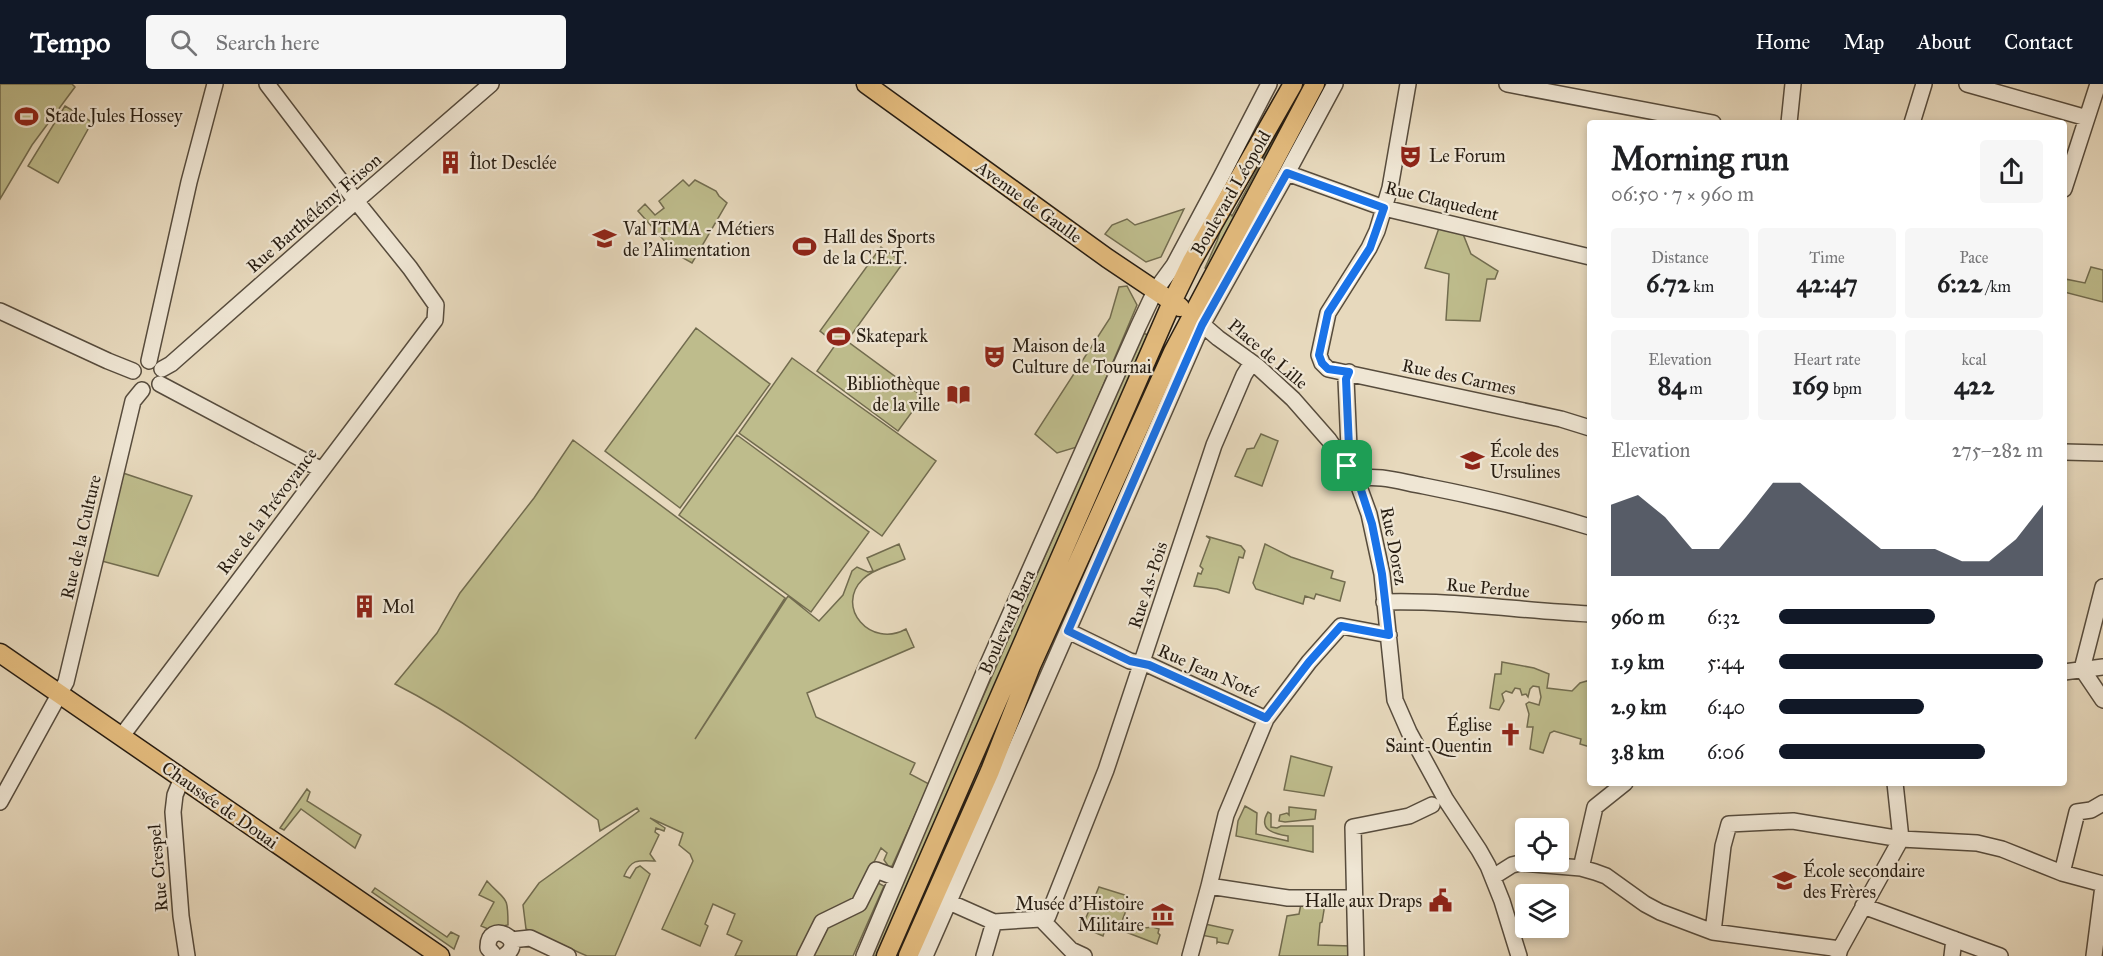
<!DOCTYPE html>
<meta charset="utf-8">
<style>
body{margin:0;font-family:"IM FELL Great Primer",serif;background:#f6f6f6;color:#202124;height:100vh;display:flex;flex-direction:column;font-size:22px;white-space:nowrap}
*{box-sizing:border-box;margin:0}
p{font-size:20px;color:#757577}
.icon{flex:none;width:33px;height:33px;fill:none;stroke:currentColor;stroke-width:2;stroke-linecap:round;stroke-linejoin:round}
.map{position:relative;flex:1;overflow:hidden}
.details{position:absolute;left:1587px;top:36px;width:480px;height:666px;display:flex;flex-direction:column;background:#fff;border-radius:6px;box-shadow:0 3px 9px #0003}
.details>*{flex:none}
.controls{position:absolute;left:1515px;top:734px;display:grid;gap:12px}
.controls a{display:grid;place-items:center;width:54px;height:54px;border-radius:6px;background:#fff;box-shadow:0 3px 9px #0003;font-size:30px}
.pin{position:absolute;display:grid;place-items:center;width:51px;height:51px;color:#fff;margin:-26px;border-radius:12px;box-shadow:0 3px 9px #0006}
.round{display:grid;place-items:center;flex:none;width:63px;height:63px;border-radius:6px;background:#f6f6f6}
.headline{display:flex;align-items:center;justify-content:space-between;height:102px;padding:0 24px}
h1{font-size:33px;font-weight:800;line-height:45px}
.metrics{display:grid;grid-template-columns:repeat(3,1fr);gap:9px;height:102px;padding:6px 24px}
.metrics div{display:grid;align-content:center;border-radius:6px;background:#f6f6f6;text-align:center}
.metrics b{font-size:26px;font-weight:800}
.metrics small{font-size:16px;font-weight:400}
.metrics p{font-size:16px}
.chart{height:168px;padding:12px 24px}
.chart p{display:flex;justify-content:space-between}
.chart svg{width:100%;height:108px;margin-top:6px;fill:#111827;opacity:.7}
ul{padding:0 24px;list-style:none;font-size:20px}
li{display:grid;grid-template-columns:96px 72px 1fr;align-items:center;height:45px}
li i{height:15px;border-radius:8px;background:#111827}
header{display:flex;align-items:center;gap:36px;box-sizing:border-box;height:84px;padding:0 30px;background:#111827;color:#fff}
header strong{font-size:28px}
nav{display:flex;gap:33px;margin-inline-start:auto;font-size:21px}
.search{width:420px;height:54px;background:#f6f6f6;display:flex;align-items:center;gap:15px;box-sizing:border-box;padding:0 21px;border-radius:6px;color:#757577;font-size:22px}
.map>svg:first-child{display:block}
</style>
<header>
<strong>Tempo</strong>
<div class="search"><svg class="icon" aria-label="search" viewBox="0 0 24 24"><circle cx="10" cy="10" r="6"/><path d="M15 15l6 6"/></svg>Search here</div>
<nav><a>Home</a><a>Map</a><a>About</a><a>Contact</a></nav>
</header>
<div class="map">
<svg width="2103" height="872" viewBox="0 0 2103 872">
<rect width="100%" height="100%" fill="#e7d9bd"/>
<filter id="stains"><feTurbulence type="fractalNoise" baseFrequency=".00333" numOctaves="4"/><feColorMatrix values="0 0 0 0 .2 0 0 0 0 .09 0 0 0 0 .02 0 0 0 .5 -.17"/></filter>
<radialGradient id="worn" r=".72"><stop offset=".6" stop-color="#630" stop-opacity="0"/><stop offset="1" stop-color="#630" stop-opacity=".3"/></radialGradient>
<path fill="#bebc8c" stroke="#726c4f" stroke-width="1.5" d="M 0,0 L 72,0 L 75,3 L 32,61 L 0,115 Z
M 1303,0 L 1309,0 L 1208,186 L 1205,184 L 1217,157 L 1227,126 L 1232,132 Z
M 65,22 L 92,38 L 58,99 L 28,82 Z
M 683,96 L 689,102 L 695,96 L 716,107 L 719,112 L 727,119 L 692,179 L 676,170 L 638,127 L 645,120 L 655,131 L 664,124 L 659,117 Z
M 1184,125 L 1161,173 L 1146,178 L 1105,150 L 1112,141 L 1127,135 L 1135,141 Z
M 1439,144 L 1463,150 L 1471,170 L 1498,187 L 1495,195 L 1487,195 L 1480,237 L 1446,236 L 1449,190 L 1425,184 Z
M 881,163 L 903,179 L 847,257 L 923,313 L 898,347 L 817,287 L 836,260 L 820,247 Z
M 2091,183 L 2103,186 L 2103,218 L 2064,208 L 2065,195 L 2085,199 Z
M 1127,202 L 1137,221 L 1077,363 L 1057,369 L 1035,350 L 1110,234 L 1119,203 Z
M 696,244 L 770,300 L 680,424 L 605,367 Z
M 1143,249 L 1148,251 L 1144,262 L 876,872 L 869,872 Z
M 792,274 L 936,377 L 882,452 L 739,349 Z
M 1261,350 L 1278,357 L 1262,402 L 1235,392 L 1247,365 L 1254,364 Z
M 737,351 L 869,448 L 811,528 L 679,431 Z
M 573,356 L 785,514 L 695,655 L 788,512 L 819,537 L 843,511 L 852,487 L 857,483 L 868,488 L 873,487 L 867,474 L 899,460 L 905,475 C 892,481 873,485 863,495 C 834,523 871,565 906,545 L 914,563 L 807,609 L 816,633 L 915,679 L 910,690 L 929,700 L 892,782 L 889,783 L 884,776 L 887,769 L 881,764 L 855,816 L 826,828 L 801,872 L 735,872 L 742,857 L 727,850 L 735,830 L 713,820 L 705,840 L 708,842 L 700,862 L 662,845 L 693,777 L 690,770 L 679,761 L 683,749 L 650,734 L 665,744 L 664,747 L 656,744 L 655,748 L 659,751 L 650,770 L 655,777 C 638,776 631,775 624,792 L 630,794 L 636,784 L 640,782 L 650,790 L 615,872 L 587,872 L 526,845 L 523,821 L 539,799 L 639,727 L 637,724 L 600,747 L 598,736 C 533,688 468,637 395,600 L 437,549 L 460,509 L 534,414 Z
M 123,389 L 192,412 L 158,492 L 98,476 Z
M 1206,452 L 1241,462 L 1245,467 L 1243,474 L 1239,473 L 1229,509 L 1217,505 L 1194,502 L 1198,489 L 1201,490 L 1203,485 L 1200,482 L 1210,455 Z
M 1265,460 L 1291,473 L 1333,487 L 1331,494 L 1345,498 L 1340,517 L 1316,510 L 1314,515 L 1305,512 L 1303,520 L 1256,505 L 1253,499 Z
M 1502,578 L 1534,584 L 1549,590 L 1547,604 L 1572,607 L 1580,599 L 1590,596 L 1590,663 L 1580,660 L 1581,655 L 1554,647 L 1550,649 L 1543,669 L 1530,665 L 1533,643 L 1527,643 L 1529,630 L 1526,620 L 1529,618 L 1539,621 L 1541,613 L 1539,603 L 1533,602 L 1530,605 L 1528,613 L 1526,610 L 1522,611 L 1520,605 L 1515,604 L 1512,609 L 1506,607 L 1502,610 L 1504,617 L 1499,626 L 1490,624 L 1495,590 L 1501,590 Z
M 1291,672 L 1332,683 L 1324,712 L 1284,706 Z
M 307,705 L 310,708 L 307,717 L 361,751 L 355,764 L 301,725 L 284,746 L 280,744 Z
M 1245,722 L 1257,729 L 1256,750 L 1288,757 L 1288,752 C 1275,750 1257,746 1268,728 L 1271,730 L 1271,743 L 1277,744 L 1281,742 L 1313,742 L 1313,768 L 1236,752 L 1238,737 Z
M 1289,723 L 1316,726 L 1315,735 L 1285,738 L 1279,737 L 1280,731 L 1287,729 L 1289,731 Z
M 487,797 C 506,818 508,810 508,841 L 488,845 L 481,842 L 494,818 L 479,811 Z
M 878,799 L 884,802 L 853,872 L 812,872 L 825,843 Z
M 1099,803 L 1128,812 L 1125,823 L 1127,824 L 1120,842 L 1134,847 L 1136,845 L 1153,843 L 1159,845 L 1158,849 L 1160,851 L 1157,860 L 1110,842 L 1108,847 L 1105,846 L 1103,852 L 1082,843 Z
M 375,804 L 447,853 L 451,848 L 459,852 L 454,865 L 372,808 Z
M 1322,818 L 1324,826 L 1322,838 L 1320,839 L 1318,861 L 1351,862 L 1350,872 L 1279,872 L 1287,832 L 1299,830 L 1301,820 Z
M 1205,840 L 1233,846 L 1228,860 L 1218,858 L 1217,859 L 1217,854 L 1201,851 Z"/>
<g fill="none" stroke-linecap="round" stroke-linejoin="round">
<defs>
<path id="minor" d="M 1408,0 L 1390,104 L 1377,147 L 1369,164 L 1328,229 L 1319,271 L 1322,279 L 1328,285 L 1561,335 L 1590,344
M 1507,0 L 1713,39
M 1967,0 L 2087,34
M 1789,39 L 1793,0
M 1912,39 L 1924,0
M 1287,89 L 1384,124 L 1590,173
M 2064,105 L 2098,0
M 0,227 L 108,277 L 133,287
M 1196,235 L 1218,254 L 1257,282 L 1293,315 L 1329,356 L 1357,397 L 1369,430 L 1382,490 L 1395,616 L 1409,648 L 1446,716 L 1479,766 L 1488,782 L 1502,817 L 1519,872
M 149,277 L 189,98 L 215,0
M 162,285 L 171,280 L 356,117 L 491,0
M 160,300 L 322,386
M 2064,368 L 2103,369
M 1347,382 L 1349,364 L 1346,295 L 1349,288
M 1356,395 C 1379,390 1401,398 1424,402 C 1480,413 1535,426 1590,443
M 1384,518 C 1453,516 1522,527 1590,530
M 1068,547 L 1130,577 L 1149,581 L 1266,635
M 2082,585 L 2103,503
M 2082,585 L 2103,616
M 2064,588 L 2103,583
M 121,653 L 435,236 L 436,221 L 410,184 L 356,117 L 267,0
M 182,694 L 175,711 L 173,728 L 181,832 L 187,872
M 0,718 L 66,598 L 133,317 L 142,306
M 1581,784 L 1595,723 L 1625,699
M 2062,789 L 2077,728 L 2091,726 L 2103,719
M 1493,793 L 1512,781 L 1520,779 L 1581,784 L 1595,788 L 1606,792 L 1645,820 L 1660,828 L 1713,848 L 1840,865
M 1209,802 L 1288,814 L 1353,814
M 949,818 L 994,838 L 1041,835 L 1071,866 L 1084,872
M 1863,822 L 2000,872
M 1044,837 L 1048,832 L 1106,686 L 1214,361 L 1244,291 L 1251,280
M 1713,848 L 1723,762 L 1729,740 L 1793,737 L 1901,755 L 1977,759 L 2002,765 L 2062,789 L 2103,800
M 511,856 L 530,854 L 568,872
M 495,872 L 488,864 C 487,834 529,856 504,872
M 805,872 L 822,838 L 859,820 L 876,786 L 897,794
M 864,872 L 983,591 L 1138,243 L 1155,207 L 1174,181 L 1221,93 L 1269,0
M 925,872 L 1202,241 L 1287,89 L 1335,0
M 984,872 L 994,838
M 1190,872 L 1209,802 L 1226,731 L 1266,635 L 1309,578 L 1341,542 L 1389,551
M 1356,872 L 1353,743 L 1409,732 L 1432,721
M 1838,872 L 1840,865 L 1901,755 L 1895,699
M 1952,872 L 1954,855
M 2094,872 L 2103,802"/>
<path id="major" d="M 866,0 L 1107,174 L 1180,223
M 0,569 L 440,872
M 886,872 L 1172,218 L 1192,177 L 1293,0
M 908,872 L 990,687 L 1031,582 L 1173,268 L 1315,0"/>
</defs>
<use href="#minor" stroke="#574c3d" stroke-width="18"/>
<use href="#major" stroke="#271d12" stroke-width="21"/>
<use href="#minor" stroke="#efe6d4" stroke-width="15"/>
<use href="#major" stroke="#e4bc7e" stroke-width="18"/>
</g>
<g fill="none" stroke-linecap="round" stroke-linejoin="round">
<defs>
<path id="route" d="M 1287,89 L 1384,124 L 1370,164 L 1328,229 L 1319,271 L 1322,279 L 1328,285 L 1349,288 L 1346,295 L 1349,364 L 1347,382 L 1360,403 L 1372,440 L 1382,490 L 1389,551 L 1341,542 L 1309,578 L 1266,634 L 1149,581 L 1130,577 L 1068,547 L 1202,241 Z"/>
</defs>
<use href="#route" stroke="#fff" stroke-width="12"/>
<use href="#route" stroke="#1a73e8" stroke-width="8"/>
</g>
<defs>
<symbol id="stadium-bare" viewBox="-9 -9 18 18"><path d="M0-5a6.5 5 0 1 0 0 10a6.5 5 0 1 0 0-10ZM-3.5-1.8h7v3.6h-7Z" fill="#8f2418" stroke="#efe6d4" stroke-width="2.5" paint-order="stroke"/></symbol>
<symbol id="theatre-bare" viewBox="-9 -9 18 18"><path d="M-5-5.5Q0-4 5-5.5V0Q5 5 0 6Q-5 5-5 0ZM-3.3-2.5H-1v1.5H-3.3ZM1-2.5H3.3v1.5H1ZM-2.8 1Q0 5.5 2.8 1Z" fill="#8f2418" stroke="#efe6d4" stroke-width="2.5" paint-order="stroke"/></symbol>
<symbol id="building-bare" viewBox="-9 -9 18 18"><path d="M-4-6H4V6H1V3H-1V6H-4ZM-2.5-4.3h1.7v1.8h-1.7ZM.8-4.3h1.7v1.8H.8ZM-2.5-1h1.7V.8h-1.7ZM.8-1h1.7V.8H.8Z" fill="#8f2418" stroke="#efe6d4" stroke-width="2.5" paint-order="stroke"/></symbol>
<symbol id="school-bare" viewBox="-9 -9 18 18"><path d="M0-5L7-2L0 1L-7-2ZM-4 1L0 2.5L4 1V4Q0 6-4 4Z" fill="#8f2418" stroke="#efe6d4" stroke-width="2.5" paint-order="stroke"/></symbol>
<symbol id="library-bare" viewBox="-9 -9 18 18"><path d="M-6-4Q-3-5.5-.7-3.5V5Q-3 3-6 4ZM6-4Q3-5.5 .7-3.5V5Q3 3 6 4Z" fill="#8f2418" stroke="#efe6d4" stroke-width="2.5" paint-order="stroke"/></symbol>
<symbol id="church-bare" viewBox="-9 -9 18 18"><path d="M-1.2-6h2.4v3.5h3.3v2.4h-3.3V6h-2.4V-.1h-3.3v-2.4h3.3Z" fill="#8f2418" stroke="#efe6d4" stroke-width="2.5" paint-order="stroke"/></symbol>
<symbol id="civic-bare" viewBox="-9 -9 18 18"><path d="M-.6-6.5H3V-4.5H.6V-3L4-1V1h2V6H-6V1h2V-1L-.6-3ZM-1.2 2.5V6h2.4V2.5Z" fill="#8f2418" stroke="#efe6d4" stroke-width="2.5" paint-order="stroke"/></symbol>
<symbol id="museum-bare" viewBox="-9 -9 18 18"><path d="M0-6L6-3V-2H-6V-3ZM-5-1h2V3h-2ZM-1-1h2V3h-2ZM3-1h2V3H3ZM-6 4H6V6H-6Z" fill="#8f2418" stroke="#efe6d4" stroke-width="2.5" paint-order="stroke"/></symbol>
</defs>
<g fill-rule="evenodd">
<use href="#stadium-bare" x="10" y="16" width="33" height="33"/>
<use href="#theatre-bare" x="1394" y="56" width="33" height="33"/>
<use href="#building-bare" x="434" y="62" width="33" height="33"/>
<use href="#school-bare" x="588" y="138" width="33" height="33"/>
<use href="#stadium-bare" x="788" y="146" width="33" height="33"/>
<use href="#stadium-bare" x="822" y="236" width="33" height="33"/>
<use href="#theatre-bare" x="978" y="256" width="33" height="33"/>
<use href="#library-bare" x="942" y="294" width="33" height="33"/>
<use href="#school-bare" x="1456" y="360" width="33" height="33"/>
<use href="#building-bare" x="348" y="506" width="33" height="33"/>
<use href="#church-bare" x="1494" y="634" width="33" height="33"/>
<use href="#school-bare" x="1768" y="780" width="33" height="33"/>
<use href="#civic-bare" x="1424" y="800" width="33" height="33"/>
<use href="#museum-bare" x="1146" y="814" width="33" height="33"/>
</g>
<g text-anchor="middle" stroke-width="4.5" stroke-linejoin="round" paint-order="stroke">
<g font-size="18" fill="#271d12" stroke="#efe6d4" text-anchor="start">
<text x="45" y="38">Stade Jules Hossey</text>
<text x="1429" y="78">Le Forum</text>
<text x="469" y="85">Îlot Desclée</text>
<text x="623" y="151">Val ITMA - Métiers<tspan x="623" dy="21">de l'Alimentation</tspan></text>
<text x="823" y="159">Hall des Sports<tspan x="823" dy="21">de la C.E.T.</tspan></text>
<text x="856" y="258">Skatepark</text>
<text x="1012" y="268">Maison de la<tspan x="1012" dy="21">Culture de Tournai</tspan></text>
<text x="940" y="306" text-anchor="end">Bibliothèque<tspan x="940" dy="21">de la ville</tspan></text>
<text x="1490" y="373">École des<tspan x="1490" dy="21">Ursulines</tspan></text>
<text x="382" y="529">Mol</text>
<text x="1492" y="647" text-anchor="end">Église<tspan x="1492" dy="21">Saint-Quentin</tspan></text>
<text x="1803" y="793">École secondaire<tspan x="1803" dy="21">des Frères</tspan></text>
<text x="1422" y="823" text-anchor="end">Halle aux Draps</text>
<text x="1144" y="826" text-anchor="end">Musée d'Histoire<tspan x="1144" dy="21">Militaire</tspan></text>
</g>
<g font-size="18" fill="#271d12" stroke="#efe6d4">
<text transform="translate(1231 109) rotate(-60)" y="6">Boulevard Léopold</text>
<text transform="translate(1442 117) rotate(14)" y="6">Rue Claquedent</text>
<text transform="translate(1029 118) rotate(36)" y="6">Avenue de Gaulle</text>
<text transform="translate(314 129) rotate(-41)" y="6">Rue Barthélémy Frison</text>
<text transform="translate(1268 270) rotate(40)" y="6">Place de Lille</text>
<text transform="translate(1459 293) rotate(12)" y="6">Rue des Carmes</text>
<text transform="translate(267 427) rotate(-53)" y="6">Rue de la Prévoyance</text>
<text transform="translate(81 453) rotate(-77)" y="6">Rue de la Culture</text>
<text transform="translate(1394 462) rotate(79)" y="6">Rue Dorez</text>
<text transform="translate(1148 501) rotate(-72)" y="6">Rue As-Pois</text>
<text transform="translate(1488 504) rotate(5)" y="6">Rue Perdue</text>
<text transform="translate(1007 538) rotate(-66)" y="6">Boulevard Bara</text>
<text transform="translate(1208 587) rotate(24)" y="6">Rue Jean Noté</text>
<text transform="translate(220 721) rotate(35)" y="6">Chaussée de Douai</text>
<text transform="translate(158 784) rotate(-95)" y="6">Rue Crespel</text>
</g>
</g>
<rect width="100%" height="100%" filter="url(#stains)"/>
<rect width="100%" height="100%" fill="url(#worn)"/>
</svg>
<div class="controls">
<a><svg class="icon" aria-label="locate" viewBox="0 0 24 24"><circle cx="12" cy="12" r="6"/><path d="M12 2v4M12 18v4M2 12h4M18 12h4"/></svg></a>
<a><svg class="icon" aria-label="layers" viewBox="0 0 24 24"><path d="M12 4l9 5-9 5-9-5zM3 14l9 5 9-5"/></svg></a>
</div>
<div class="pin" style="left:1347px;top:382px;background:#1e9e55"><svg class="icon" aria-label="arrive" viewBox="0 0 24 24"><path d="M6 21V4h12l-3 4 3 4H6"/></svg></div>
<section class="details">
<div class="headline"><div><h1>Morning run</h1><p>06:50 · 7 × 960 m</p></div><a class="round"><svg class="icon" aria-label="share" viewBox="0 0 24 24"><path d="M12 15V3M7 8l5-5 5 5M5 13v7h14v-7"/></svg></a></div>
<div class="metrics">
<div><p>Distance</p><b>6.72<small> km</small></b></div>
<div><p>Time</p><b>42:47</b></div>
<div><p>Pace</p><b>6:22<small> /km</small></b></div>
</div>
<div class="metrics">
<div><p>Elevation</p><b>84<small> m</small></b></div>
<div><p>Heart rate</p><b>169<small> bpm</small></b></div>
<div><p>kcal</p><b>422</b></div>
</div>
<div class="chart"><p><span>Elevation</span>275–282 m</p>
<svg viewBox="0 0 160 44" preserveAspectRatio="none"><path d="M0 44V15L10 11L20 20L30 33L40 33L50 20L60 6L70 6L80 15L90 24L100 33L110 33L120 33L130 38L140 38L150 29L160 15V44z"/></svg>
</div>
<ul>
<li><b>960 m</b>6:32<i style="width:59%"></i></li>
<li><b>1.9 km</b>5:44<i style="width:100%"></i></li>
<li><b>2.9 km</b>6:40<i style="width:55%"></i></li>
<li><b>3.8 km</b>6:06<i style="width:78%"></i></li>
</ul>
</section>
</div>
